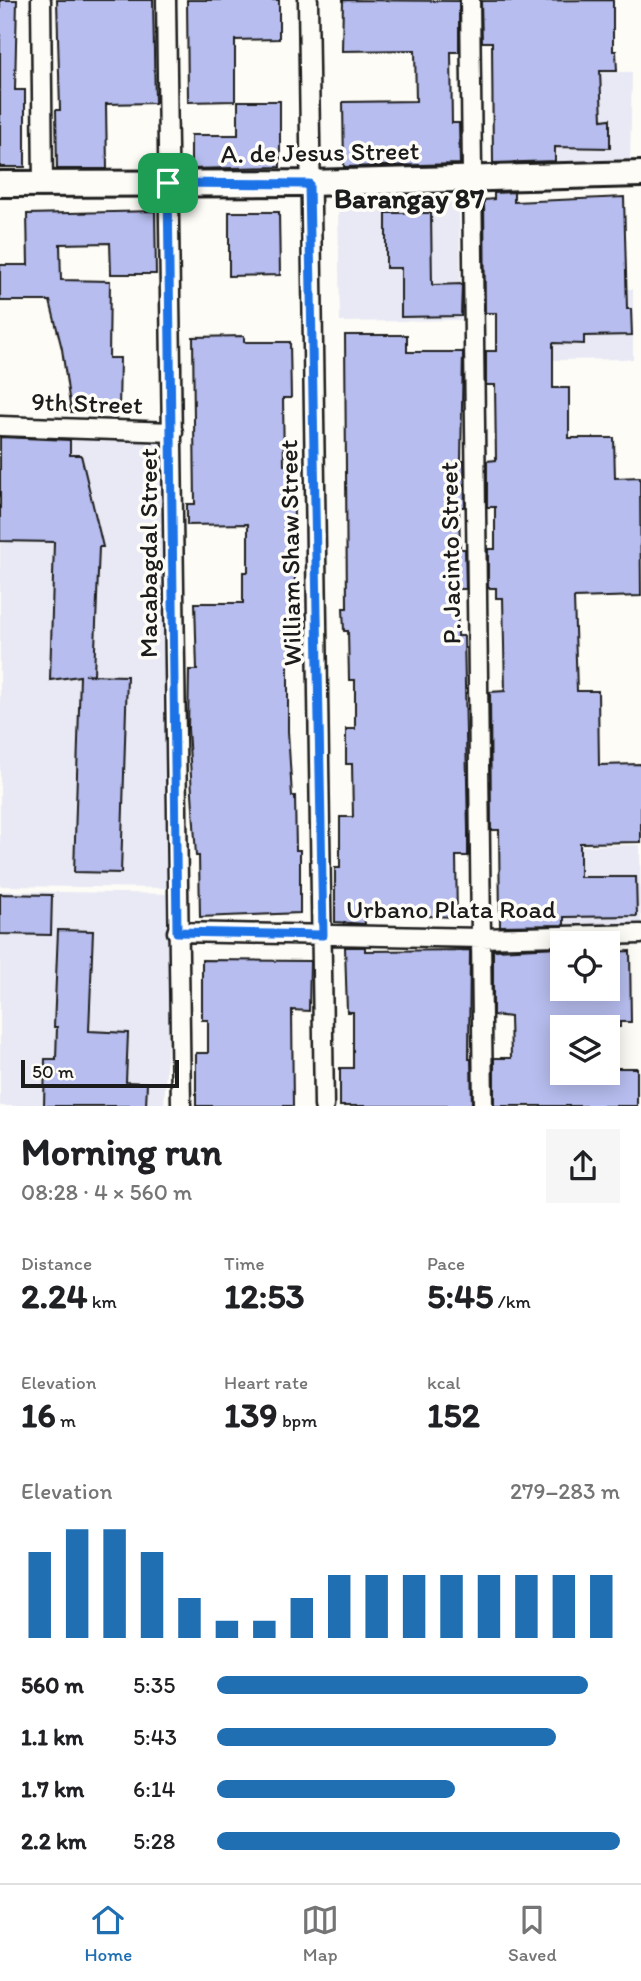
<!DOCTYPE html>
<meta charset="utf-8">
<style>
body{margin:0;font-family:Itim,sans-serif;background:#f6f6f6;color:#202124;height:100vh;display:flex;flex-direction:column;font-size:26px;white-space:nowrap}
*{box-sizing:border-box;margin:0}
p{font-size:23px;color:#757577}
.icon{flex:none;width:38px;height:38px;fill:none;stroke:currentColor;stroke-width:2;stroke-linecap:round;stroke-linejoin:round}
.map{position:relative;height:1106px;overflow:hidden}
.side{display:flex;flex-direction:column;background:#fff;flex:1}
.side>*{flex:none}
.fabs{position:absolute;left:550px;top:931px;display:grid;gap:14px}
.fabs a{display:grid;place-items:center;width:70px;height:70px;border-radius:0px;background:#fff;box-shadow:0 4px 18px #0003;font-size:35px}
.scale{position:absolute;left:21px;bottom:18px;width:158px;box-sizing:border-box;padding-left:7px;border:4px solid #1c1c1c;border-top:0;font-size:19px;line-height:24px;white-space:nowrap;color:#1c1c1c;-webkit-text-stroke:5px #fdfcf7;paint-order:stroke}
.pin{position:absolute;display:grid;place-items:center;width:60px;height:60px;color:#fff;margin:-30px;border-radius:14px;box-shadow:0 4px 10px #0006}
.round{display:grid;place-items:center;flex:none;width:74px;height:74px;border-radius:0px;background:#f6f6f6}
.overview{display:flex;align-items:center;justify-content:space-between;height:119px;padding:0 21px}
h1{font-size:38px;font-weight:700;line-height:52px}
.figures{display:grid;grid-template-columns:repeat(3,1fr);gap:10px;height:119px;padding:7px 21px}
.figures div{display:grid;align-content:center}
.figures b{font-size:35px;font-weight:700}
.figures small{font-size:19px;font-weight:400}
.figures p{font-size:19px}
.chart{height:196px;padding:14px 21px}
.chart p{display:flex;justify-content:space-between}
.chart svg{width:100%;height:126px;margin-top:7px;stroke:#1f6fb2;stroke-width:6}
ul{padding:0 21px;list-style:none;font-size:23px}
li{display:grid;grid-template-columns:112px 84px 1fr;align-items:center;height:52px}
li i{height:18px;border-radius:9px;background:#1f6fb2}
.menu{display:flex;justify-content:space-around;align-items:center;height:98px;border-top:2px solid #e0e0e0;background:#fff;font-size:19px;color:#757577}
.menu a{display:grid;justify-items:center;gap:4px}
.menu .current{color:#1f6fb2}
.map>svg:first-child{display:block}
</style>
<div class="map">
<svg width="641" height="1106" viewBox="0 0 641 1106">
<rect width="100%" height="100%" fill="#fdfcf7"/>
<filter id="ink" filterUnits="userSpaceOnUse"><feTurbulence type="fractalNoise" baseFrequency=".0143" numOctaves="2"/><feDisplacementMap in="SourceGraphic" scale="14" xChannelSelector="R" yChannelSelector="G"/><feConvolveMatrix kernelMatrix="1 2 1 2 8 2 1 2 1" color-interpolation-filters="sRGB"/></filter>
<g filter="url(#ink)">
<path fill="#e8e9f4" d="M 554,71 L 632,72 L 630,163 L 557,165 Z
M 459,202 L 461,320 L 340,322 L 338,204 Z
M 633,289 L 633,359 L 554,360 L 552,290 Z
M 0,433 L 165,438 L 173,888 L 0,886 Z
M 640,845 L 641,926 L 565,928 L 564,846 Z
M 0,891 L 176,894 L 164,1106 L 0,1106 Z"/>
<path fill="#b7bdee" stroke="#1c1c1c" stroke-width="2" d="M 0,0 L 17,0 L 15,90 L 25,90 L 25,167 L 0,167 Z
M 57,0 L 153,0 L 155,103 L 106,104 L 107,169 L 57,169 L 56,110 L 60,110 Z
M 187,0 L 279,0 L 279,39 L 235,40 L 235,101 L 188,102 Z
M 343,0 L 459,1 L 459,52 L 451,52 L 452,123 L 459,123 L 460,164 L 344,167 L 343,102 L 416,101 L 415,50 L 342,51 Z
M 613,0 L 613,51 L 616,51 L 617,71 L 600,71 L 602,120 L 610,119 L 610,148 L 555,147 L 555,161 L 493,163 L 492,42 L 482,42 L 481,1 Z
M 238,101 L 280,101 L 280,167 L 191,169 L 191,135 L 238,135 Z
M 514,192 L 514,202 L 624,197 L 627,309 L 631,309 L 632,335 L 584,336 L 584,344 L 553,343 L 553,388 L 569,388 L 569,438 L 614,438 L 615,478 L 640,477 L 641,596 L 574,598 L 577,691 L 598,691 L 599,765 L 641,764 L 641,842 L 580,843 L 580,877 L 636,877 L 637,916 L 564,917 L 564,925 L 500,926 L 499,830 L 491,830 L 490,692 L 505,691 L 503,598 L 496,598 L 496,588 L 488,588 L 488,549 L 495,549 L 495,507 L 487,507 L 487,461 L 496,460 L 495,385 L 486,385 L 486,351 L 496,351 L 496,313 L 485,313 L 484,200 L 494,199 L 494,193 Z
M 155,211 L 156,274 L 111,274 L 110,243 L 60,244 L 61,280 L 110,281 L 109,358 L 120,358 L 119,411 L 71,412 L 62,349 L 50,301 L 0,301 L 0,265 L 28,265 L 27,214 Z
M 229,212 L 279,212 L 280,275 L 229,276 Z
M 386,213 L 431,213 L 432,285 L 462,284 L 461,316 L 401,317 L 401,268 L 386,268 Z
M 345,335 L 407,335 L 407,352 L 463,352 L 461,461 L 464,461 L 465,507 L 459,507 L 460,549 L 465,549 L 466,589 L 457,589 L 458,636 L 464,636 L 468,830 L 468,856 L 456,856 L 457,917 L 364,914 L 365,924 L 335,922 L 335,868 L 340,868 L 340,817 L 353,817 L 352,764 L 346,764 L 346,729 L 355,729 L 355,680 L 349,680 L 348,631 L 344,631 L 343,608 L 347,608 Z
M 244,336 L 244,342 L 290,342 L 291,398 L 283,398 L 284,465 L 293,465 L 295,571 L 293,638 L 290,638 L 288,662 L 288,731 L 292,796 L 295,796 L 296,850 L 300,850 L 300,913 L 200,917 L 199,856 L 196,856 L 188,729 L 189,670 L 197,670 L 195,603 L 243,603 L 243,572 L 248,572 L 248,524 L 187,525 L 187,504 L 195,504 L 193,337 Z
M 0,437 L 70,440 L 70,455 L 81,455 L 103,547 L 99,547 L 94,674 L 85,675 L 127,676 L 121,873 L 74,872 L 80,676 L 50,680 L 54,542 L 0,541 Z
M 0,894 L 52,895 L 51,935 L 0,934 Z
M 58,930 L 93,931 L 89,1031 L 128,1033 L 126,1082 L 147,1083 L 146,1106 L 44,1106 L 45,1059 L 56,1059 L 57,1027 L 54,1027 Z
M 345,947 L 365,947 L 365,951 L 470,950 L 469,1059 L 471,1059 L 472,1106 L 340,1106 L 340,1068 L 353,1068 L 353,1012 L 347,1012 Z
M 560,947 L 561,989 L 607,989 L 607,952 L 630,951 L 631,1022 L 620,1022 L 620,1027 L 562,1027 L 562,1039 L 559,1039 L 559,1073 L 607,1073 L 607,1068 L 637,1068 L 637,1106 L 494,1106 L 494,1058 L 511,1058 L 510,1017 L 493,1015 L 493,950 Z
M 202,960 L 310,961 L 309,1011 L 292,1010 L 293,1106 L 196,1106 L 196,1053 L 208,1053 L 208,1020 L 202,1020 Z"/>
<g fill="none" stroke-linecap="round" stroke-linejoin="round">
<defs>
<path id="minor" d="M 41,0 L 43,185
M 166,0 L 181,1106
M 308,0 L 324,1106
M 470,0 L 483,1106
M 0,426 L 173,432
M 177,932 L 481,938 L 641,934"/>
<path id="secondary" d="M 0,184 L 309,183 L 641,174"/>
</defs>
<use href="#minor" stroke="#1c1c1c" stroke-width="23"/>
<use href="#secondary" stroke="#1c1c1c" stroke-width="30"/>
<use href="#minor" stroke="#fdfcf7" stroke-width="18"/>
<use href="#secondary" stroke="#fdfcf7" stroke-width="24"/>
</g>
</g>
<g fill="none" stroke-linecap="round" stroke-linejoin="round" filter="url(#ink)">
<defs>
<path id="route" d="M 168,183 L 309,184 L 323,935 L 177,932 Z"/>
</defs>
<use href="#route" stroke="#fff" stroke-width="14"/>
<use href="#route" stroke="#1a73e8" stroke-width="9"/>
</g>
<g text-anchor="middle" stroke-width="7" stroke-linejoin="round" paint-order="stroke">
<g font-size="26" fill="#1c1c1c" stroke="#fdfcf7">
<text transform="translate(320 152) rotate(-1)" y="9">A. de Jesus Street</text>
<text transform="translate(87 403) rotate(2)" y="9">9th Street</text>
<text transform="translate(148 553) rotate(-90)" y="9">Macabagdal Street</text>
<text transform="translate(290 553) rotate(-91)" y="9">William Shaw Street</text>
<text transform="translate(450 553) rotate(-91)" y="9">P. Jacinto Street</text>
<text x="451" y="918">Urbano Plata Road</text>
</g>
<g font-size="28" font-weight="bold" fill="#1c1c1c" stroke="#fdfcf7">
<text x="409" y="208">Barangay 87</text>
</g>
</g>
</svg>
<div class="fabs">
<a><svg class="icon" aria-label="locate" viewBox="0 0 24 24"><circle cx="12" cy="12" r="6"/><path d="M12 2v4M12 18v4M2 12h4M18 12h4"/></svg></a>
<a><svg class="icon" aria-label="layers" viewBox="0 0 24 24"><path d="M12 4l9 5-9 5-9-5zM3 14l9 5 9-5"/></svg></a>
</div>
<div class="scale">50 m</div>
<div class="pin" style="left:168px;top:183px;background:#1e9e55"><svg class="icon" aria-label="arrive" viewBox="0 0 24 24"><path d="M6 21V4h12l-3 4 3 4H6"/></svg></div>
</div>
<section class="side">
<div class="overview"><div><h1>Morning run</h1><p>08:28 · 4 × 560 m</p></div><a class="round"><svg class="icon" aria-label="share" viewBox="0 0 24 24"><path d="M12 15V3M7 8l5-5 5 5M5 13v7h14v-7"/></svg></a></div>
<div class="figures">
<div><p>Distance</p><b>2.24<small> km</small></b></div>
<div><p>Time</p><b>12:53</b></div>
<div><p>Pace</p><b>5:45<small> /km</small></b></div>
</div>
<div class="figures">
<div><p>Elevation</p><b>16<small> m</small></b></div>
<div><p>Heart rate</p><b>139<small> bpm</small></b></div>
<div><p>kcal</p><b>152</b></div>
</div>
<div class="chart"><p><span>Elevation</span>279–283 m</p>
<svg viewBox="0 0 160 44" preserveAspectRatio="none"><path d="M5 44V14M15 44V6M25 44V6M35 44V14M45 44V30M55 44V38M65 44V38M75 44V30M85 44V22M95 44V22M105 44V22M115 44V22M125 44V22M135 44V22M145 44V22M155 44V22"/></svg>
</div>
<ul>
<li><b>560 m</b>5:35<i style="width:92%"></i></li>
<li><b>1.1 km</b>5:43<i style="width:84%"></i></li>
<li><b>1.7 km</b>6:14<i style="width:59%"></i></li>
<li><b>2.2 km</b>5:28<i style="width:100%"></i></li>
</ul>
</section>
<nav class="menu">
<a class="current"><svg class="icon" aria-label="home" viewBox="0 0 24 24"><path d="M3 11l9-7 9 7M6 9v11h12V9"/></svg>Home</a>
<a><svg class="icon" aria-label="map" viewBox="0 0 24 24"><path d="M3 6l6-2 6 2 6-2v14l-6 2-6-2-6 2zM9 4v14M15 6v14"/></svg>Map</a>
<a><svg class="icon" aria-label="saved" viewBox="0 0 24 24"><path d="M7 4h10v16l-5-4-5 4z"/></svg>Saved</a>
</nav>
